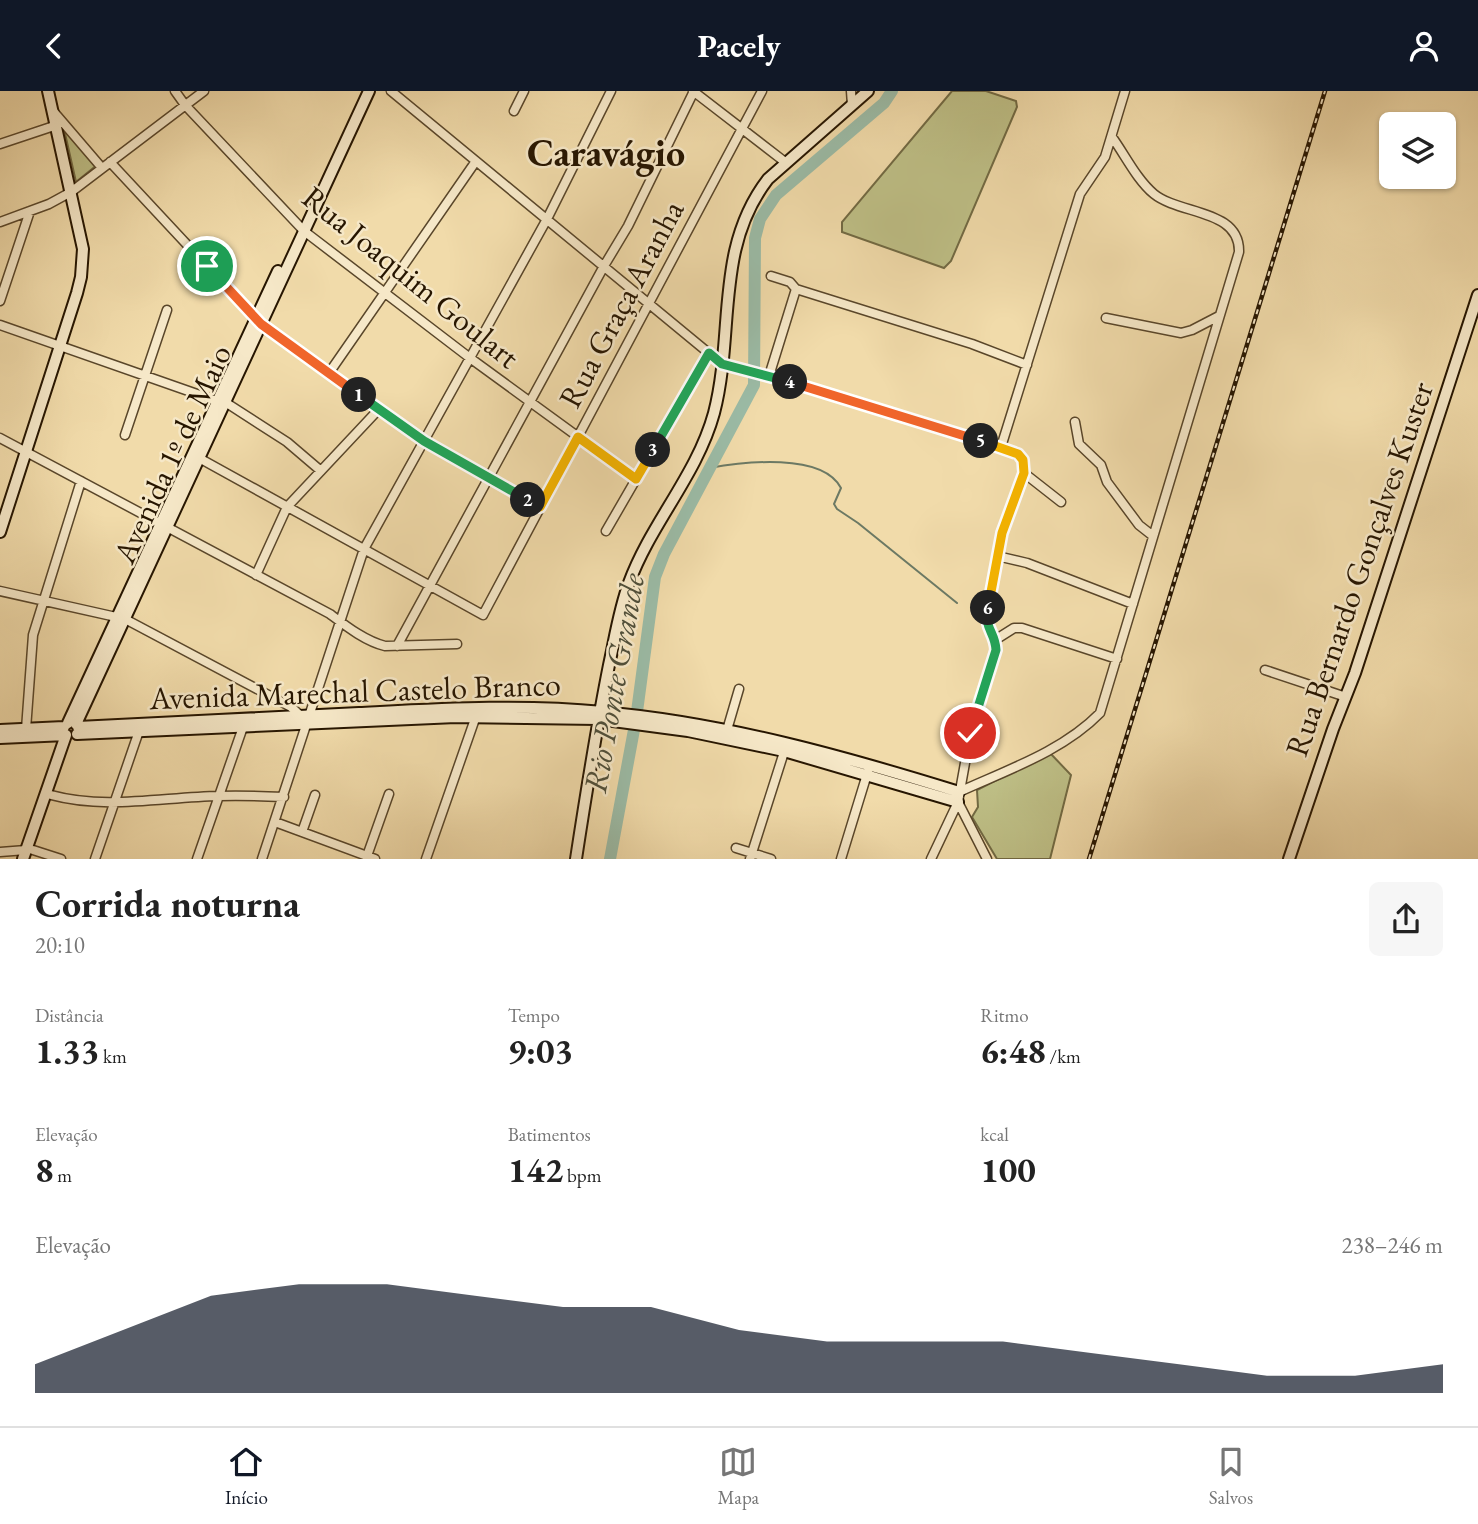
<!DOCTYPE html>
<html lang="pt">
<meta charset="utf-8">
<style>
body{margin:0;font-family:"EB Garamond",serif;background:#f6f6f6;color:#222;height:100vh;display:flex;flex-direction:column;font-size:26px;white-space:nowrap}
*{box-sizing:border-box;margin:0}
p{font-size:23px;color:#767676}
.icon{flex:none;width:38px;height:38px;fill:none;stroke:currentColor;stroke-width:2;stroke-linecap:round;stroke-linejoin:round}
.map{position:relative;height:768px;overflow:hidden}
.drawer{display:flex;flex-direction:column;background:#fff;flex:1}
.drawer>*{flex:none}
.controls{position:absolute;left:1379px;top:21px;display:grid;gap:14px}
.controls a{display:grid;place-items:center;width:77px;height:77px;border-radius:10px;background:#fff;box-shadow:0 2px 5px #0004;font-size:35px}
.pin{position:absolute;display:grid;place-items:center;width:60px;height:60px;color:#fff;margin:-30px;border:4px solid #fff;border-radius:50%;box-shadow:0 2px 7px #0007}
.km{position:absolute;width:35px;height:35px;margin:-18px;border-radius:50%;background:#222;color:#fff;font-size:19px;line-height:35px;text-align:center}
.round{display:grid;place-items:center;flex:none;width:74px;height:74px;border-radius:10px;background:#f6f6f6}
.head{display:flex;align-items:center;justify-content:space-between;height:119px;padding:0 35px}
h1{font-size:38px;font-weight:700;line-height:52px}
.figures{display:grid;grid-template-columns:repeat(3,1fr);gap:10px;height:119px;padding:7px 35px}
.figures div{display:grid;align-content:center}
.figures b{font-size:35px;font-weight:700}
.figures small{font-size:19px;font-weight:400}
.figures p{font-size:19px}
.chart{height:196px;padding:14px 35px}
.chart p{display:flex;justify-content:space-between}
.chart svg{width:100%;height:126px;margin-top:7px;fill:#111827;opacity:.7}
header{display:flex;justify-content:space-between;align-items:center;height:91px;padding:0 35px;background:#111827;color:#fff;font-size:32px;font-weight:700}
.tabs{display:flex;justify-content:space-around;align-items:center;height:98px;border-top:2px solid #e0e0e0;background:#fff;font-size:19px;color:#767676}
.tabs a{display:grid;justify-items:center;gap:4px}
.tabs .current{color:#111827}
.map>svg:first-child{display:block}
</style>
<header><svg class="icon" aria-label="back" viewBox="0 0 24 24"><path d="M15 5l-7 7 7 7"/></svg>Pacely<svg class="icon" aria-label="person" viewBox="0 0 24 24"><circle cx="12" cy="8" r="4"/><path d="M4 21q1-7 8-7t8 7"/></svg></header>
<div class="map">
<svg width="1478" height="768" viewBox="0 0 1478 768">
<rect width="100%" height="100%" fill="#f1dbaa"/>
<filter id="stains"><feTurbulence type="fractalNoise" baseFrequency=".00286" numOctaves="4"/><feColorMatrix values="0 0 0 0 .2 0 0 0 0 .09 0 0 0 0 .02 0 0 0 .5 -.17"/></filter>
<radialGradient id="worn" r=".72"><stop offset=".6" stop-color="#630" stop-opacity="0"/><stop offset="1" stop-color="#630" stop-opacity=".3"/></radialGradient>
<path fill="#bebf86" stroke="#726a43" stroke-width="2" d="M 952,0 L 986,0 L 1016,10 L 1017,16 L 951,170 L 944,177 L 842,141 L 842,131 Z
M 64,38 L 97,74 L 76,91 Z
M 1050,662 L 1071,684 L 1050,768 L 997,768 L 972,726 L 978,716 L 977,699 Z"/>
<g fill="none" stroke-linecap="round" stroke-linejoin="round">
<path stroke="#6c7964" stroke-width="2" d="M 709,377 C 743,371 822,361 841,397 L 834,413 L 837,418 L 858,432 L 957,512"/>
<path stroke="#9bbba6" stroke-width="12" d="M 610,768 L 636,628 L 655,486 L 664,463 L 754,294 L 755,147 L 760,128 L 776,104 L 884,12 L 892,0"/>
<defs>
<path id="street" d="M 175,0 L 185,14 L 304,140 L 470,267 L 636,388
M 391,0 L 722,273 L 769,285 L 1012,360 L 1023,369 L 1024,382 L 1061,411
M 693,0 L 785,71
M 851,0 L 852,14
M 514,20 L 524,0
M 54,21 L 102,77
M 0,53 L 57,34
M 110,71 L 261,233 L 424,350 L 540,416
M 0,131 L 49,113 L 71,101 L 204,0
M 771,185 L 790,191 L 796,198
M 0,210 L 30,120
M 1106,227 L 1181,242 L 1192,239 L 1219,225
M 0,234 L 217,310
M 329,282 L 476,70
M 769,285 L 796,198 L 972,253 L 1027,274
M 225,311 L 287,351 L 321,380
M 1075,331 L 1079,353 L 1101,374 L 1107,391 L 1139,434 L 1153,445
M 125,344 L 167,219
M 0,347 L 330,523 C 346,535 365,550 385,555 L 457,553
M 1001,356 L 1080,103 L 1105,66 L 1125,0
M 199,367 L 483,524 L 762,0
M 606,440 L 709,262
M 997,465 L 1027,472 L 1133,513
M 256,484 L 287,416 L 379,318
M 0,500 L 125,528 L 291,616 L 303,627
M 995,549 L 1014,537 L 1022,537 L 1117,568
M 397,555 L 604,175 L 628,135 L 694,0
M 1265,579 L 1346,606
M 26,638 L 33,544 L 81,390
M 727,639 L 739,598
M 959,701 C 1007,679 1063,660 1100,622 L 1239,161 C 1240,118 1180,124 1154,103 C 1137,89 1125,64 1112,46
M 51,704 C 106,719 163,706 219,705 C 240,704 262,705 284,706
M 958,711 L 987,768
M 275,731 L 375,768
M 302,741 L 315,704
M 736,757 L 771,768
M 33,759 L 61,768
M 0,761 L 26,759
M 367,765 L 389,703
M 95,768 L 139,640
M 197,768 L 243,636
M 262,768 L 364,458 L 547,128 L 611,0
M 426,768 L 476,625
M 750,768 L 785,658
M 841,768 L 868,680
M 931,768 L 958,711 L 972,633 L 996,559 C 996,546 986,538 986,525 L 1002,442 L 1024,382"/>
<path id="secondary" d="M 0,441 L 77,202 L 81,186 L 83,158 L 48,0
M 68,632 L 278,180
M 76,633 L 369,0
M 78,636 C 172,631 265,627 359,622 C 440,618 522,613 603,621 C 725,632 843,665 959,701
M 0,639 L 64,636
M 77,643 L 456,626 L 598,628 L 688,640 L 784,660 L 958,711
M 0,647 L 66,644
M 23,768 L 66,644
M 576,768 C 586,703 596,639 609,574 C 615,547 619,519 629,492 C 651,432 697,384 714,322 C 735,241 714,158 768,88 L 868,0
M 1289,768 L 1333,638 L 1355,582 L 1478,204"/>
</defs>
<use href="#street" stroke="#59462a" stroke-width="11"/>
<use href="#secondary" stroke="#261500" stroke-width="14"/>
<use href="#street" stroke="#f6e8c8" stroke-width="8"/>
<use href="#secondary" stroke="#f6e8c8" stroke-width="10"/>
<defs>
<path id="rail" d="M 1089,768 L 1325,0"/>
</defs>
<use href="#rail" stroke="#261500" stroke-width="4.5"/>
<use href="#rail" stroke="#f6e8c8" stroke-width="2" stroke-dasharray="5" stroke-linecap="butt"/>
</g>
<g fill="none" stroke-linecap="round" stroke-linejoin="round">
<defs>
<path id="split-1" d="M 207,175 L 261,233 L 359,304"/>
<path id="split-2" d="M 359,304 L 424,350 L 528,409"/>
<path id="split-3" d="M 528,409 L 540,416 L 578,346 L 636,388 L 653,359"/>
<path id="split-4" d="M 653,359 L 709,262 L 722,273 L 790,291"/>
<path id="split-5" d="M 790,291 L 981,350"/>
<path id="split-6" d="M 981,350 L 1018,363 L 1023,369 L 1024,382 L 1002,442 L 988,517"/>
<path id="split-7" d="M 970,642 L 996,559 C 995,540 984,539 988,517"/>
</defs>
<use href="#split-1" stroke="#fff" stroke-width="14"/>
<use href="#split-2" stroke="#fff" stroke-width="14"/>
<use href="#split-3" stroke="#fff" stroke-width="14"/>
<use href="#split-4" stroke="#fff" stroke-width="14"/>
<use href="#split-5" stroke="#fff" stroke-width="14"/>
<use href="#split-6" stroke="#fff" stroke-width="14"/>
<use href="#split-7" stroke="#fff" stroke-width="14"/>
<use href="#split-1" stroke="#f0652b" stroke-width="9"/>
<use href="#split-2" stroke="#22a559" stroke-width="9"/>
<use href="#split-3" stroke="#f5b400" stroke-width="9"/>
<use href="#split-4" stroke="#22a559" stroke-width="9"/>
<use href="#split-5" stroke="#f0652b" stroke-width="9"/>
<use href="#split-6" stroke="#f5b400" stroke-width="9"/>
<use href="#split-7" stroke="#22a559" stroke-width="9"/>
</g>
<g text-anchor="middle" stroke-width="5" stroke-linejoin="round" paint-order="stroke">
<g font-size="32" fill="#261500" stroke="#f6e8c8">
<text transform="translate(411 186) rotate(39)" y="11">Rua Joaquim Goulart</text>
<text transform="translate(621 213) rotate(-62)" y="11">Rua Graça Aranha</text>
<text transform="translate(172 363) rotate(-65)" y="11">Avenida 1º de Maio</text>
<text transform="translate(1359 478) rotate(-71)" y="11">Rua Bernardo Gonçalves Kuster</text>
<text transform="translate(355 600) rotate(-2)" y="11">Avenida Marechal Castelo Branco</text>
</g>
<g font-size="33" font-style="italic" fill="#4f4f3a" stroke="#f6e8c8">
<text transform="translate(613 592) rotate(-80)" y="12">Rio Ponte Grande</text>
</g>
<g font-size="38" font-weight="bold" fill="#261500" stroke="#f6e8c8">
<text x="606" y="75">Caravágio</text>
</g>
</g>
<rect width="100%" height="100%" filter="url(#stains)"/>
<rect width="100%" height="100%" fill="url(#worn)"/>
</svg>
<div class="controls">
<a><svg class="icon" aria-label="layers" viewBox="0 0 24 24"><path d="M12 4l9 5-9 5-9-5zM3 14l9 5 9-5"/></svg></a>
</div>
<div class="pin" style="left:207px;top:175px;background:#1e9e55"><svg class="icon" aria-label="arrive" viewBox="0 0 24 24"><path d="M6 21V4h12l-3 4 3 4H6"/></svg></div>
<div class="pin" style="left:970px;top:642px;background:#d93025"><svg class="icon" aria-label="check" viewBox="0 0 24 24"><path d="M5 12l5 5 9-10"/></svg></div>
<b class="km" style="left:359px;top:304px">1</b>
<b class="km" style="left:528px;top:409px">2</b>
<b class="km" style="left:653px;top:359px">3</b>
<b class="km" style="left:790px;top:291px">4</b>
<b class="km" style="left:981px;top:350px">5</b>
<b class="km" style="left:988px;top:517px">6</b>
</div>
<section class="drawer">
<div class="head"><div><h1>Corrida noturna</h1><p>20:10</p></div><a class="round"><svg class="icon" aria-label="share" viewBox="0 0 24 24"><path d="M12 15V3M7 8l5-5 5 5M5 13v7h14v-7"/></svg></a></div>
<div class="figures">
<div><p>Distância</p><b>1.33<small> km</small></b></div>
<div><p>Tempo</p><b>9:03</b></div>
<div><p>Ritmo</p><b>6:48<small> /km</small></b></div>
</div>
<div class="figures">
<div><p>Elevação</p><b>8<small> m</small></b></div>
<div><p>Batimentos</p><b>142<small> bpm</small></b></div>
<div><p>kcal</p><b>100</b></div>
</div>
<div class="chart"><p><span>Elevação</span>238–246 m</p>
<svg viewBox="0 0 160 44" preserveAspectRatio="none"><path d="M0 44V34L10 22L20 10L30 6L40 6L50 10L60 14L70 14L80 22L90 26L100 26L110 26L120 30L130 34L140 38L150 38L160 34V44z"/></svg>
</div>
</section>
<nav class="tabs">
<a class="current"><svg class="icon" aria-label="home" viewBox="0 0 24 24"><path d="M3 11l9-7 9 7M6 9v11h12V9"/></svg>Início</a>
<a><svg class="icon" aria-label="map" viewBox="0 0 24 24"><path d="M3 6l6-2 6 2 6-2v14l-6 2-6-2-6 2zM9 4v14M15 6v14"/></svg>Mapa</a>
<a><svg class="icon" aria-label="saved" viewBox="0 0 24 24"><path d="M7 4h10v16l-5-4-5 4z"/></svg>Salvos</a>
</nav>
